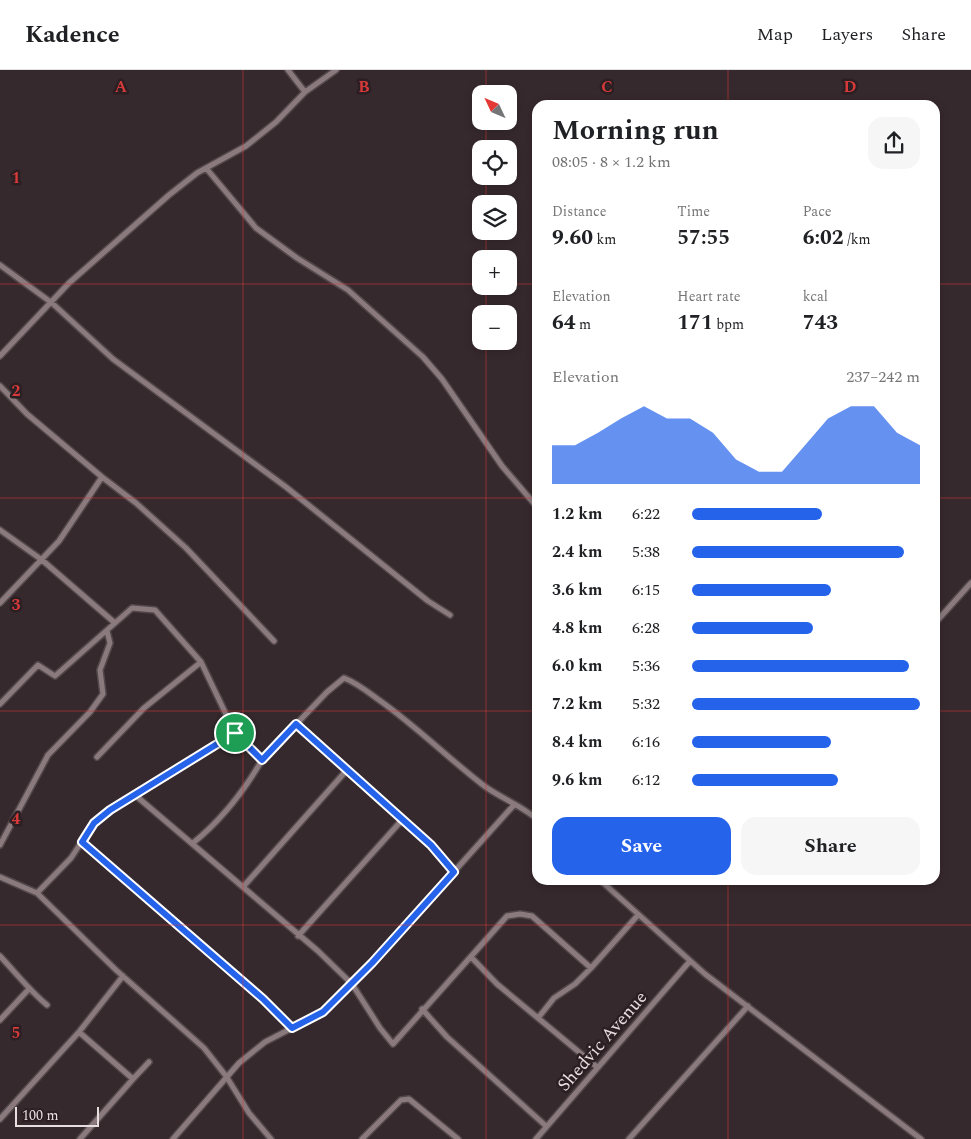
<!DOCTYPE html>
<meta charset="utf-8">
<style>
body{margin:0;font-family:Spectral,serif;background:#f6f6f6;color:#202124;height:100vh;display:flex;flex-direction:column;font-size:19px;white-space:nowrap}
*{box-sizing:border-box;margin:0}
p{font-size:16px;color:#757577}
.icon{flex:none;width:28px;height:28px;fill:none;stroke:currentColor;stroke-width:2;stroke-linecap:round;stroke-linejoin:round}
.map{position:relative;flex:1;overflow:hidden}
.details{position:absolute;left:532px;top:30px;width:408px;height:785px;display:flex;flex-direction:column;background:#fff;border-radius:15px;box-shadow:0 2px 8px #0003}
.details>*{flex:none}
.needle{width:32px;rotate:314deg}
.tools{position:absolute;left:472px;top:15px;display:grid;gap:10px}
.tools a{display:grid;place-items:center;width:45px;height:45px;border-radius:10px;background:#fff;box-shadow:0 2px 8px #0003;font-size:25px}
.scale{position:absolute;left:15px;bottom:12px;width:84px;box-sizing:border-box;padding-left:5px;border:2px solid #e7dee0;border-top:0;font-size:14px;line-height:18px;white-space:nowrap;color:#e7dee0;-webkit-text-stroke:4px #2c1f23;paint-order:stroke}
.pin{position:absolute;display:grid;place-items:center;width:42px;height:42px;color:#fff;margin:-21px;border:2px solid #fff;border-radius:50%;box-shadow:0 1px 5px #0007}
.round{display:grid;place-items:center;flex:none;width:52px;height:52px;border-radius:15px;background:#f6f6f6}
.head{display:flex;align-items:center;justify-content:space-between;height:85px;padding:0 20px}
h1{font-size:28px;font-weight:700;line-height:38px}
.stats{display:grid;grid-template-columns:repeat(3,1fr);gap:8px;height:85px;padding:5px 20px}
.stats div{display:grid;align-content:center}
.stats b{font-size:21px;font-weight:700}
.stats small{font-size:14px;font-weight:400}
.stats p{font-size:14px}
.chart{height:140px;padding:10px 20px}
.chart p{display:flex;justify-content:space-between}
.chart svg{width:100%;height:90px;margin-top:5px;fill:#2563eb;opacity:.7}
.primary-button{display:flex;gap:10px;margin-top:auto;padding:10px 20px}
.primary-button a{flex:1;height:58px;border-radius:15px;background:#2563eb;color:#fff;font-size:20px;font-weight:700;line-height:58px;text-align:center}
.primary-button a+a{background:#f6f6f6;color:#202124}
ul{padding:0 20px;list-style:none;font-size:16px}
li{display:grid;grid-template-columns:80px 60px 1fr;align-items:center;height:38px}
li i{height:12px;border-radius:6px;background:#2563eb}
header{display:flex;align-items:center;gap:30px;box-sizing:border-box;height:70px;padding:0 25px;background:#fff;border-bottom:1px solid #e0e0e0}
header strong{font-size:24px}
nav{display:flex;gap:28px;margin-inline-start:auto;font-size:18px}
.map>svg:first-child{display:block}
</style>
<header>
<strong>Kadence</strong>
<nav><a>Map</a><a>Layers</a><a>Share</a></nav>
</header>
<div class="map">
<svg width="971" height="1069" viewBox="0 0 971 1069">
<rect width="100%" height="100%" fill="#36292d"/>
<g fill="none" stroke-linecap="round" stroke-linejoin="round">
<defs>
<path id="minor" d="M 288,0 L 305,22
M 206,98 L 256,158 L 297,188 L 348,220 L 423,287 L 442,309 L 502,396 L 538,438
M 0,195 L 52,233 L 113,289 L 286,417 L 428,531 L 450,545
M 0,286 L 69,213 L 169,125 L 197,103 L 246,76 L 276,52 L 305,22 L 336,0
M 0,316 L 27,344 L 102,407
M 0,460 L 42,490 L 115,553
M 0,533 L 59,471 L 102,407 L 136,433 L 186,478 L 274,571
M 935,553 L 971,513
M 0,634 L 38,595 L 55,606 L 132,538 L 155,540 L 201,592 L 235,663 L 262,690 C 244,721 220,751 193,773
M 296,654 L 431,775 L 454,802
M 97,687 L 144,638 L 201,592
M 262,690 L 327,622 L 344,608 C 357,613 368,622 379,630 C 416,656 448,688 483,715 C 500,728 523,736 538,750
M 135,725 L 318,881 L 352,914 L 380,958 L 393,974 L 507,846 L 520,844 L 532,846 L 591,898 L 638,845
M 82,772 L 263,929 L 292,958
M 0,775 L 48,685 L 90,642 L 103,624 L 100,600 L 110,573 L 107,561
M 0,807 L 37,823 L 116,900 L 204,978 L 226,1006 L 249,1043 L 271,1069
M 600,810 L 705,904 L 921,1069
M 243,817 L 346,701
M 37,823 L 71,788 L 94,753 L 110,740 L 235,663
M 298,866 L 402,750
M 0,886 C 16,903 29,920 47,935
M 471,887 L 497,914 L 597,997
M 422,939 L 447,967 L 546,1056
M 538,948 L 554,928 L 575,914 L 591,898
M 0,950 L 28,920
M 79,962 L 133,1009 L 80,1069
M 133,1009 L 149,992
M 0,1049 L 79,962 L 123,906
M 173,1069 L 239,993 L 265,972 L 323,942 L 372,893 L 513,736
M 362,1069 L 401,1030 L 409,1029 L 458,1069
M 536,1069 L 690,891
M 629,1069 L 748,936"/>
</defs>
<use href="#minor" stroke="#52474a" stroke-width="8"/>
<use href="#minor" stroke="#8a7a7e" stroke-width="5"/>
</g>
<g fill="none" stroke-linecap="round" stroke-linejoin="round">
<defs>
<path id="route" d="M 296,654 L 431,775 L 454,802 L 372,893 L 323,942 L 292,958 L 263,929 L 82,772 L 94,753 L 110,740 L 235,663 L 262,690 Z"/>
</defs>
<use href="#route" stroke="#fff" stroke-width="10"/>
<use href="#route" stroke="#2563eb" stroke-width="6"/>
</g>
<path fill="none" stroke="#d83a3a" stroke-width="1" stroke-opacity="0.55" d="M 243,0 L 243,1069M 486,0 L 486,24M 728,0 L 728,35M 486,51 L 486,79M 486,106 L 486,134M 486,161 L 486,189M 0,214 L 481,214M 509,214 L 538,214M 935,214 L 971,214M 486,216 L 486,244M 486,271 L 486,1069M 0,428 L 538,428M 935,428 L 971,428M 0,641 L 538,641M 935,641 L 971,641M 728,810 L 728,1069M 0,855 L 971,855"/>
<g text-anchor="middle" stroke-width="5" stroke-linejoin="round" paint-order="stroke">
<g font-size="18" fill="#e7dee0" stroke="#2c1f23">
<text transform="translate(602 971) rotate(-49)" y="6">Shedvic Avenue</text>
</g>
</g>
<g font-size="16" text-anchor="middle" font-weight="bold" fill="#d83a3a" stroke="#2c1f23" stroke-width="5" stroke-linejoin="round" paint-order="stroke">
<text x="121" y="22">A</text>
<text x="364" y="22">B</text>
<text x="607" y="22">C</text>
<text x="850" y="22">D</text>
<text x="16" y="113">1</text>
<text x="16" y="326">2</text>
<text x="16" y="540">3</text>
<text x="16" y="754">4</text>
<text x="16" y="968">5</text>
</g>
</svg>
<div class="tools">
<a><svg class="needle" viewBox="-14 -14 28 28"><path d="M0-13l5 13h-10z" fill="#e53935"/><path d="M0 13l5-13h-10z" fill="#757577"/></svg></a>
<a><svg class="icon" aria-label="locate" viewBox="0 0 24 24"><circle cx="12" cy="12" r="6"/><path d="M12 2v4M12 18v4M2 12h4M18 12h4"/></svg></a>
<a><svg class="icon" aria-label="layers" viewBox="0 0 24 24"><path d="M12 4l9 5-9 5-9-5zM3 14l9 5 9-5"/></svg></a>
<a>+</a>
<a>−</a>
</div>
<div class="scale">100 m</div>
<div class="pin" style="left:235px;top:663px;background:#1e9e55"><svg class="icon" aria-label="arrive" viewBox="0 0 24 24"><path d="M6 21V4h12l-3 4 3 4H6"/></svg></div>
<section class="details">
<div class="head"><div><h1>Morning run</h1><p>08:05 · 8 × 1.2 km</p></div><a class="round"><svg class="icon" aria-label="share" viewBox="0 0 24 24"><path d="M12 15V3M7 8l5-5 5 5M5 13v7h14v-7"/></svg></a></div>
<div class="stats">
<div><p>Distance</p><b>9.60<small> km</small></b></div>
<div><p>Time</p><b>57:55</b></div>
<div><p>Pace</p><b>6:02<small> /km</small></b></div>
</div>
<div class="stats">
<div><p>Elevation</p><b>64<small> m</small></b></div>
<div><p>Heart rate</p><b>171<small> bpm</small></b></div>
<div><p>kcal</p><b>743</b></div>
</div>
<div class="chart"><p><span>Elevation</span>237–242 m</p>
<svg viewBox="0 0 160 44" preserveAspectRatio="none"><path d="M0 44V25L10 25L20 19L30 12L40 6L50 12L60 12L70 19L80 32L90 38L100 38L110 25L120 12L130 6L140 6L150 19L160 25V44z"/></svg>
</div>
<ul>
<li><b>1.2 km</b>6:22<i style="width:57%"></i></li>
<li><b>2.4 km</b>5:38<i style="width:93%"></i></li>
<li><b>3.6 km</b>6:15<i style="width:61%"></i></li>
<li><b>4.8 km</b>6:28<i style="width:53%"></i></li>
<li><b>6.0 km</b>5:36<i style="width:95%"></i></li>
<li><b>7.2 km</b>5:32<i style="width:100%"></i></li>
<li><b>8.4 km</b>6:16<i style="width:61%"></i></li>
<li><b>9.6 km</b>6:12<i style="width:64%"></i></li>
</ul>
<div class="primary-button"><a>Save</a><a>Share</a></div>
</section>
</div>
